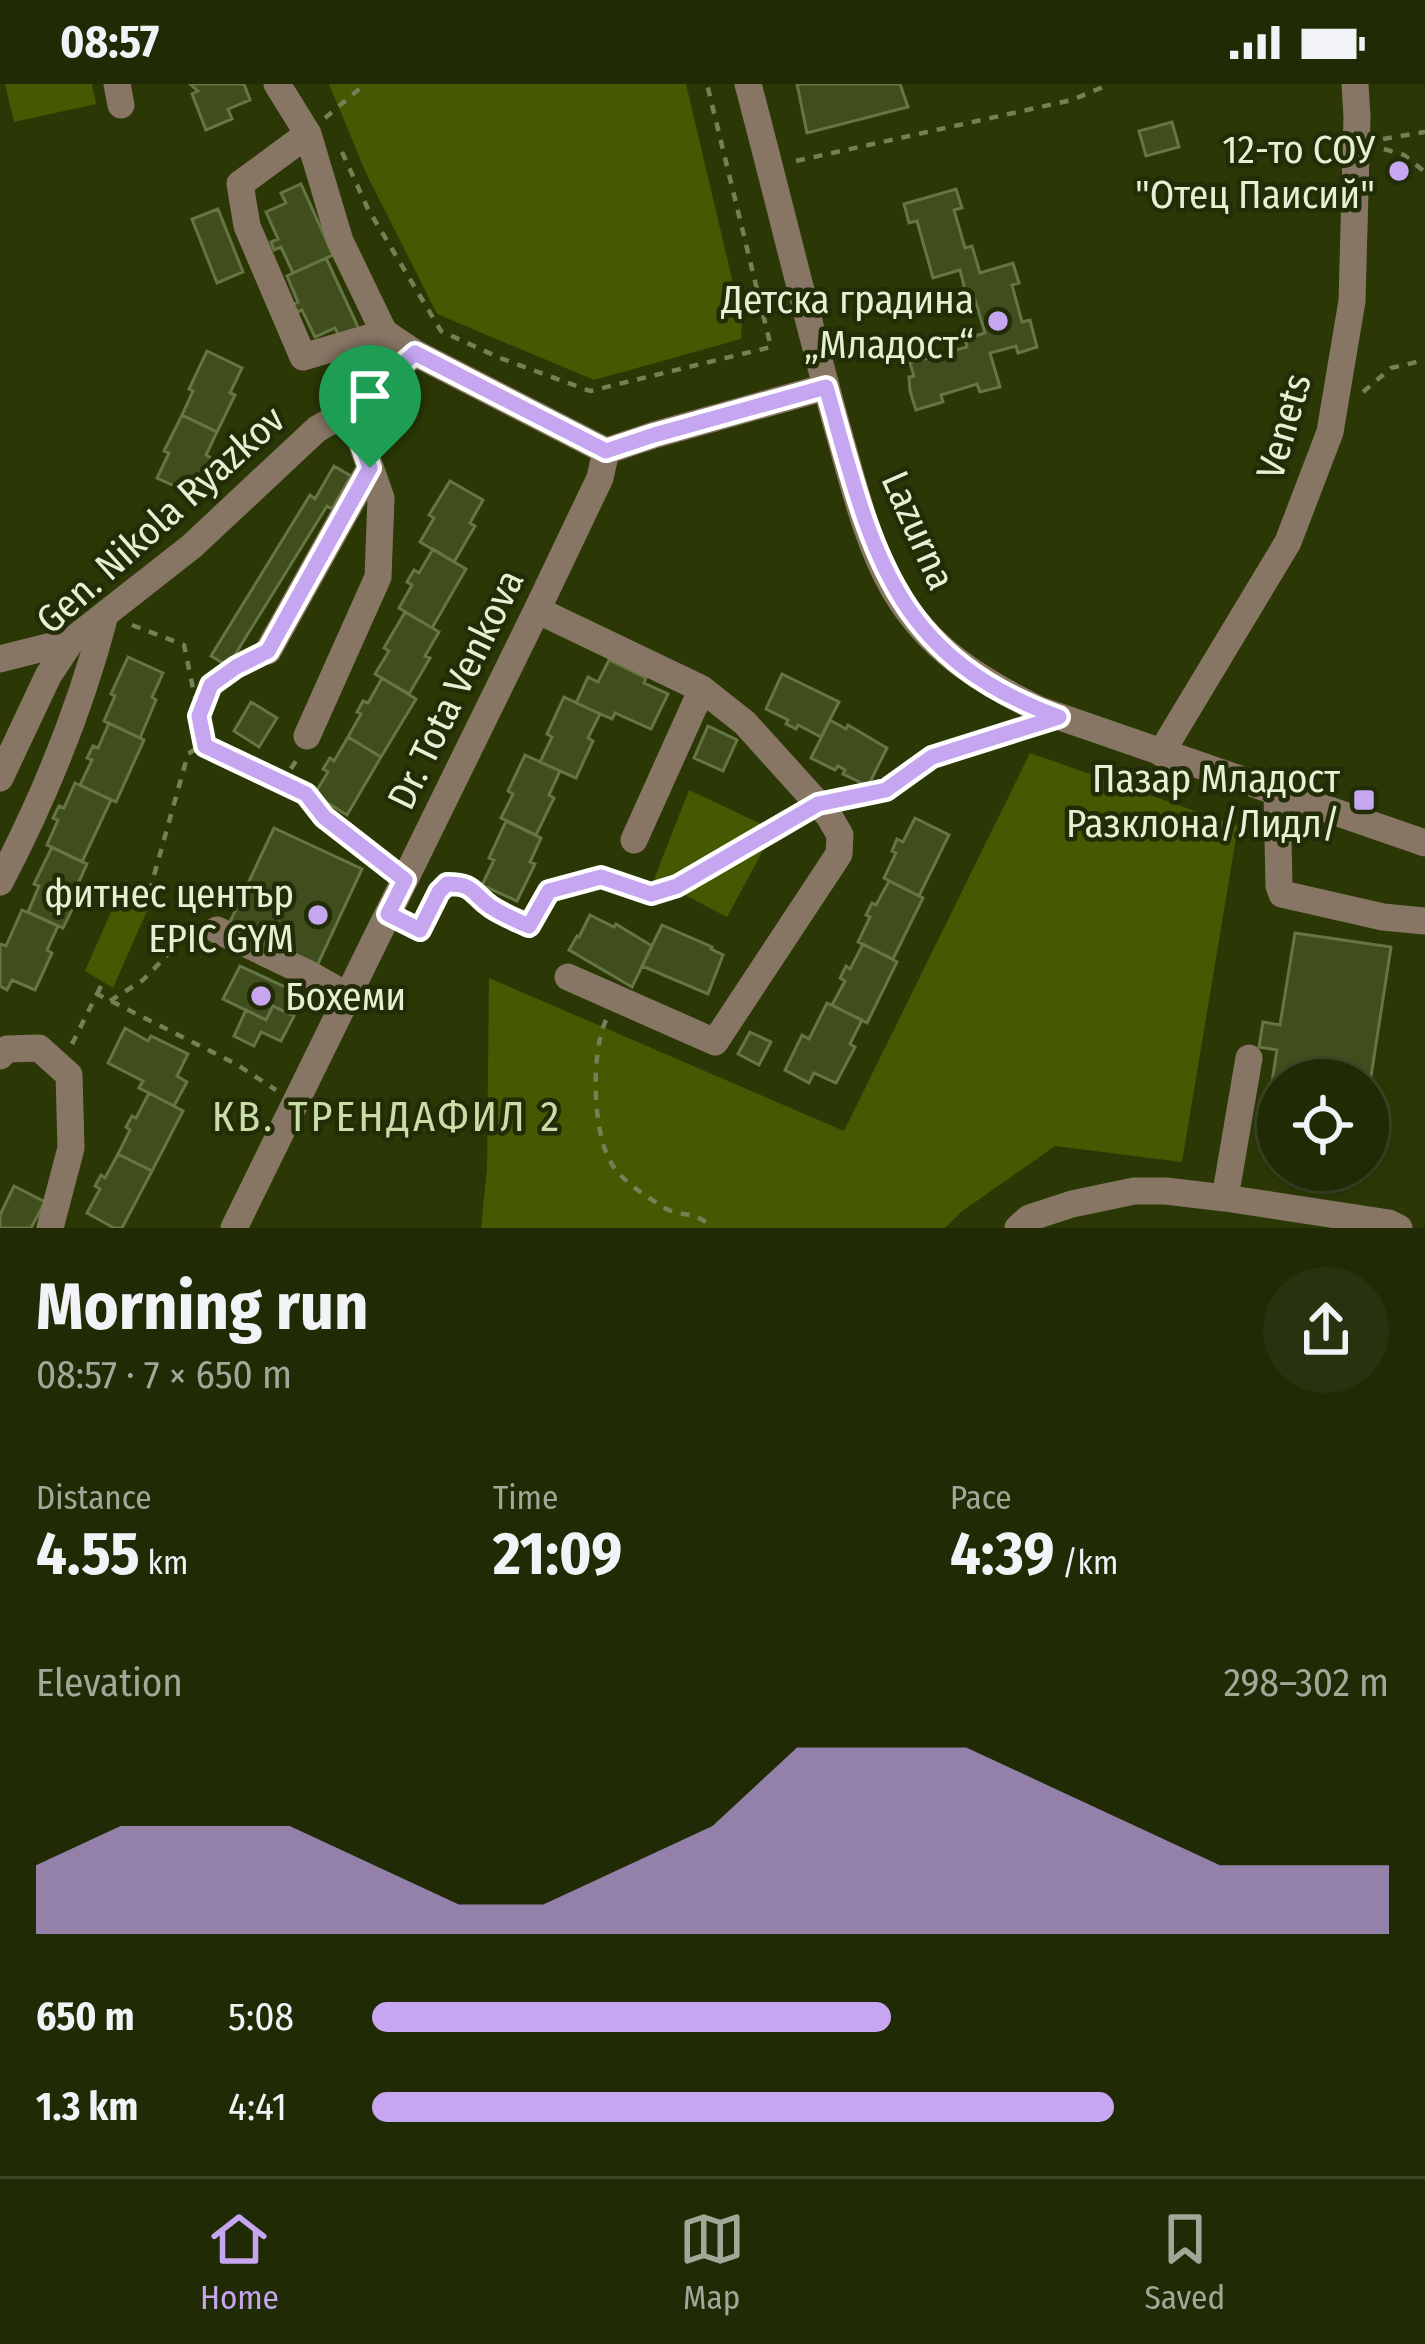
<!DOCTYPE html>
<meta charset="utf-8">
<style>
body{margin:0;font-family:"Fira Sans Condensed",sans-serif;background:#28320e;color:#f1f3f6;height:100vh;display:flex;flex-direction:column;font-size:45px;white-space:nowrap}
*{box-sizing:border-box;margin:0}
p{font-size:39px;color:#a2a79a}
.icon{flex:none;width:66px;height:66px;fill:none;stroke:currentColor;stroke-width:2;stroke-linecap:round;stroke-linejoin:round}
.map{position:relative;height:1144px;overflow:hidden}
.sheet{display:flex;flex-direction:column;background:#202a04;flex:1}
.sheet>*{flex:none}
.fabs{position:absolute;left:1257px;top:975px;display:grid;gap:24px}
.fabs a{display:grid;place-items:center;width:132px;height:132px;border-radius:50%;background:#202a04;box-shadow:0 3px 9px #0004,0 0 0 3px #3d4626;font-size:60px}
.pin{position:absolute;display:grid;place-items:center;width:102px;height:102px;color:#fff;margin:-123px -51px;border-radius:50% 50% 50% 0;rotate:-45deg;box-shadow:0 0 12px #0007}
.pin .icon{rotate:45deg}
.round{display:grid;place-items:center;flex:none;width:126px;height:126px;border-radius:63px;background:#28320e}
.head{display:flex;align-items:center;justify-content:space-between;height:204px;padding:0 36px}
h1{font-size:66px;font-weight:700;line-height:90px}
.figures{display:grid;grid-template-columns:repeat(3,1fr);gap:18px;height:204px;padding:12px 36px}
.figures div{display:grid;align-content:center}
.figures b{font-size:60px;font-weight:700}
.figures small{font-size:33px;font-weight:400}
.figures p{font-size:33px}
.chart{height:336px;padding:24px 36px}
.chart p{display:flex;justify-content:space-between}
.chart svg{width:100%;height:216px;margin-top:12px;fill:#c6a6f0;opacity:.7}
ul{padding:0 36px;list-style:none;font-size:39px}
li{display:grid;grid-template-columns:192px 144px 1fr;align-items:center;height:90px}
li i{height:30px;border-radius:15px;background:#c6a6f0}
.status{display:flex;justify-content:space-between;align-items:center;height:84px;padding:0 60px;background:#202a04;direction:ltr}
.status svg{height:33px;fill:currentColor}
.tabs{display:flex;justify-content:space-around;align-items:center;height:168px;border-top:3px solid #3d4626;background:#202a04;font-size:33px;color:#a2a79a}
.tabs a{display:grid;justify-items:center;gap:6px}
.tabs .active{color:#c6a6f0}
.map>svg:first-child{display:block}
</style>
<div class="status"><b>08:57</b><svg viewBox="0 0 49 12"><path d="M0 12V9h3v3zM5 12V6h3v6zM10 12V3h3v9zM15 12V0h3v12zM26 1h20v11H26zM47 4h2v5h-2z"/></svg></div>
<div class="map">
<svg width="1425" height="1144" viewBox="0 0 1425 1144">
<rect width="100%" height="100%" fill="#2b3805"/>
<path fill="#445901" d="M 5,0 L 92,0 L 96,20 L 14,38 Z
M 329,0 L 686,0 L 742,237 L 741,255 L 594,296 L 437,230 L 366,89 Z
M 1030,669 L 1238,742 L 1182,1078 L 1055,1062 L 961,1128 L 945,1144 L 481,1144 L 487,1084 L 489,894 L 844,1047 Z
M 689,706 L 774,746 L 727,833 L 654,795 Z
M 125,796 L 154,811 L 113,904 L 85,887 Z"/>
<path fill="#404e1e" stroke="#657544" stroke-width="3" d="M 190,0 L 244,0 L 250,16 L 228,25 L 232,35 L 206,46 L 192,10 L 198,7 Z
M 797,0 L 900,0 L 908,23 L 807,49 Z
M 1172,38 L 1179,63 L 1146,72 L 1139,47 Z
M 301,100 L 333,171 L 293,189 L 281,163 L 274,166 L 271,158 L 278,155 L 266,128 L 286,119 L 281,109 Z
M 956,105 L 962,124 L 954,126 L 965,164 L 972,162 L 980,189 L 1013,179 L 1019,199 L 1012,201 L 1022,238 L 1030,236 L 1037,263 L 1018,269 L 1016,262 L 990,269 L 1000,303 L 980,308 L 977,300 L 941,311 L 943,318 L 916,326 L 910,307 L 909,293 L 914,292 L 910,279 L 967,263 L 965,255 L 985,249 L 974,212 L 967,214 L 960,186 L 933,194 L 917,137 L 909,139 L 904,120 Z
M 218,125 L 243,188 L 217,199 L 192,135 Z
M 326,174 L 359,245 L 340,254 L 335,244 L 315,253 L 302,226 L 295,229 L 291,221 L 298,218 L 287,192 Z
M 207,267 L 242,284 L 230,309 L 235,311 L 217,348 L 182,331 L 193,307 L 189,305 Z
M 182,331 L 217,348 L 206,371 L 211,374 L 192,410 L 157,394 L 169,369 L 164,367 Z
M 334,382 L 351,392 L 332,425 L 327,422 L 228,582 L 211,572 L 310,411 L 315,415 Z
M 450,397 L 483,416 L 470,439 L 475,442 L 454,478 L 420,458 L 434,434 L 429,431 Z
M 433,465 L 466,485 L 432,544 L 399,524 L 412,501 L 407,498 L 414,486 L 419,489 Z
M 405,528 L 439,548 L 425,572 L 430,574 L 409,610 L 375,590 L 389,567 L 384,564 Z
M 128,573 L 163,589 L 152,613 L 156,616 L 140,654 L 104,637 L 115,612 L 111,610 Z
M 609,576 L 646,594 L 644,599 L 668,610 L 651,645 L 615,629 L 612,635 L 576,619 L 588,593 L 598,598 Z
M 782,590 L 839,618 L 821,653 L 798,641 L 796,645 L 786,640 L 788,636 L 766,625 Z
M 382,594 L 416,615 L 381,673 L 348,653 L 361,630 L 357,628 L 363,617 L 368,619 Z
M 564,613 L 600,630 L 588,654 L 593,657 L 576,694 L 540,678 L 552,653 L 547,650 Z
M 251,618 L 277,634 L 259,663 L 234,647 Z
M 830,636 L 846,645 L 848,641 L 887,664 L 868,702 L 843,690 L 845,686 L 838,682 L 835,686 L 811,674 Z
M 109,639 L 144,656 L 116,718 L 80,701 L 92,676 L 87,674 L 93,662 L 98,664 Z
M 708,642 L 737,656 L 723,687 L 694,674 Z
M 348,653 L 381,673 L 347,731 L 314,711 L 328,688 L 323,685 L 330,674 L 334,677 Z
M 525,671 L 560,687 L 549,711 L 554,714 L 536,751 L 501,734 L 513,710 L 508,707 Z
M 75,699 L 111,716 L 82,778 L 47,761 L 58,736 L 53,734 L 59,722 L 64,724 Z
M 915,734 L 949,751 L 919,812 L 884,794 L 896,769 L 892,767 L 897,755 L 903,758 Z
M 506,737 L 541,754 L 530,778 L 535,780 L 517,817 L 482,801 L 494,776 L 489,774 Z
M 274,744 L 362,785 L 316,884 L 228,842 Z
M 52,763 L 87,780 L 76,804 L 81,807 L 63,844 L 28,828 L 39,802 L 34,800 Z
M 889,797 L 923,814 L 893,875 L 858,858 L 870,833 L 866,831 L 872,819 L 876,821 Z
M 22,826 L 58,842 L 47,866 L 52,869 L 35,906 L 12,896 L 7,906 L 0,902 L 0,860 L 6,862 Z
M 590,831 L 614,843 L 616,840 L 652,862 L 632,903 L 569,866 L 577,852 L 579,853 Z
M 662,841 L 712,863 L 711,865 L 723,871 L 708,910 L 642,882 Z
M 1295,849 L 1391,863 L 1368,1012 L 1368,996 L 1278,996 L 1278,1050 L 1264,1048 L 1277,966 L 1259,963 L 1263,938 L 1280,941 Z
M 863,860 L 897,878 L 867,939 L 832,921 L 845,897 L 840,894 L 846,882 L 850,885 Z
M 240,882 L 298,909 L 289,930 L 273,922 L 266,936 L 223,915 Z
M 827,919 L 862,936 L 850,960 L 855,963 L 836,999 L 814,989 L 809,999 L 785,986 L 802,951 L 809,955 Z
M 273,922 L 294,932 L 281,957 L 261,948 L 254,962 L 234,952 L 246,926 L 266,936 Z
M 125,944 L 148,957 L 151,952 L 188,970 L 177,992 L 187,998 L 174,1022 L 139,1004 L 143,997 L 108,979 Z
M 750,948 L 771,958 L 759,981 L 738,970 Z
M 149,1009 L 183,1027 L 152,1087 L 118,1070 L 130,1046 L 126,1043 L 132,1032 L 136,1034 Z
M 118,1070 L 152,1087 L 122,1144 L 114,1144 L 87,1129 L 100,1105 L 95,1102 L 101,1091 L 105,1094 Z
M 14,1102 L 45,1118 L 31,1144 L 0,1144 L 0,1131 Z"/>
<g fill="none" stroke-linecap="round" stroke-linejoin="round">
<path stroke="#748056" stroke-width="4.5" stroke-dasharray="9 9" stroke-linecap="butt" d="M 325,34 L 365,0
M 1383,55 L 1425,48
M 1384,65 L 1404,71 L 1425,88
M 342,68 L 368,125 L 441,247 L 500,274 L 590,307 L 771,263 L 707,0
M 796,77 L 1072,16 L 1110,0
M 1363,308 L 1391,284 L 1425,276
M 132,541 L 184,561 L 205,662 L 306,710 L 324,733 L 385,782
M 200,629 L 211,601 L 246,578
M 294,702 L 290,686 L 298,674
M 848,714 L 886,706 L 932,673 L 1019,645
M 543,800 L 549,807 L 600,793 L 651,810 L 677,803 L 798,732
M 147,807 L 151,802 L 188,670 L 205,659
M 411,842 L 420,846 L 438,808 L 447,801 C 476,800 471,809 491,823 C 502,831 516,836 529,842 L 549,807
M 97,910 L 103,898
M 110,917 L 143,896 L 190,848
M 606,936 C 591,968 593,1041 608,1073 C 618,1095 643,1110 663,1123 C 682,1135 693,1124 712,1144
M 72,960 L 97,910 L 236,980 L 276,1006"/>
<path stroke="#887665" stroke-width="27" d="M 117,0 L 121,21
M 277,0 L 308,50 L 340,157 L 381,242 L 385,249 L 415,269 L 606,367
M 748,0 C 778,113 805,227 836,339 C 852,394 865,454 893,504 C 928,565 979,596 1040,626 L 1425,759
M 308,50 L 240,100 L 247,142 L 303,273 L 385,249
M 606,367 L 654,351 L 826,303
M 537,526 L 702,605 L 745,639 L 829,732 L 840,751 L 839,770 L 715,958 L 568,893
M 268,567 L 370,384
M 0,575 L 71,557
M 307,652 L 378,493 L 381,414 L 350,326
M 1161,669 L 1288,458 L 1330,348 L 1352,217 L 1357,33 L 1355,0
M 0,694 L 48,592 L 71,557 L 192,462 L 317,345 L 350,326 L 415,269
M 1277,707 L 1279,802 L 1282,810 L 1383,833 L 1425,837
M 634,756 L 702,605
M 0,798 C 44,714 81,623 105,531
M 217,846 L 309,890 L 348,912
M 0,972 L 7,965 L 39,964 L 69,991 L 71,1064 L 50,1144
M 1225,1114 L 1249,974
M 234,1144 L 537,526 L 600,394 L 606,367
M 1018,1144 L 1029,1134 L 1072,1120 L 1134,1107 L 1166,1107 L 1225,1114 L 1389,1139 L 1399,1144"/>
</g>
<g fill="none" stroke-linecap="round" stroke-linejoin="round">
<defs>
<path id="route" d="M 415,269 L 606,367 L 654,351 L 826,303 C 871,460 888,571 1059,633 L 932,673 L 886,706 L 818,720 L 677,802 L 651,810 L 601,793 L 549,807 L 529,842 C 516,836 503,831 491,823 C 471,809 475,800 447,800 L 439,808 L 420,846 L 388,830 L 405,796 L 324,733 L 306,710 L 205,662 L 199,632 L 211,601 L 236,583 L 268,567 L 370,384 L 350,326 Z"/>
</defs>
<use href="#route" stroke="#fff" stroke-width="24"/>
<use href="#route" stroke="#c6a6f0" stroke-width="15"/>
</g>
<g fill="#c6a6f0" stroke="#222d07" stroke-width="4.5">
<circle cx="1399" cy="87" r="12"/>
<circle cx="998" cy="237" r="12"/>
<rect x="1352" y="704" width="24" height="24" rx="6"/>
<circle cx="318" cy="831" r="12"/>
<circle cx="261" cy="912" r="12"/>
</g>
<g text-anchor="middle" stroke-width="9" stroke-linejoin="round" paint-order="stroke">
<g font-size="39" fill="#e6f0d5" stroke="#222d07" text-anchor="end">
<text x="1375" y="79">12-то СОУ<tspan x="1375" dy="45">"Отец Паисий"</tspan></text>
<text x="974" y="229">Детска градина<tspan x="974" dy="45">„Младост“</tspan></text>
<text x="1340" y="708">Пазар Младост<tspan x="1340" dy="45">Разклона/Лидл/</tspan></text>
<text x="294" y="823">фитнес център<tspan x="294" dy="45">EPIC GYM</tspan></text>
<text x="285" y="926" text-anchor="start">Бохеми</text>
</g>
<g font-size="39" fill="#e6f0d5" stroke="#222d07">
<text transform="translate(1283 342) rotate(-74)" y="14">Venets</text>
<text transform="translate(160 435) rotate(-42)" y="14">Gen. Nikola Ryazkov</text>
<text transform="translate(919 446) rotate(66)" y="14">Lazurna</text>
<text transform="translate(455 605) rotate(-64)" y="14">Dr. Tota Venkova</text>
</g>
<g font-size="42" letter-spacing="3" fill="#cadda8" stroke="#222d07">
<text x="387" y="1047">КВ. ТРЕНДАФИЛ 2</text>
</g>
</g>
</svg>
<div class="fabs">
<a><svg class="icon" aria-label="locate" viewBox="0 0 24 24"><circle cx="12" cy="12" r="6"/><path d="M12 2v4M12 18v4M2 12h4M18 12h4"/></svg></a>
</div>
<div class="pin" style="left:370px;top:384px;background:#1e9e55"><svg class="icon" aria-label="arrive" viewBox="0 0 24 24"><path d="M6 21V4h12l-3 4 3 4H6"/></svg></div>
</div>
<section class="sheet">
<div class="head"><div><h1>Morning run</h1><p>08:57 · 7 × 650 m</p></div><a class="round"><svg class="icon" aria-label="share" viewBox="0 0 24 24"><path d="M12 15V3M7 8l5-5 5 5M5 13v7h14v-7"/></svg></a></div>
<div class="figures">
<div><p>Distance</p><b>4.55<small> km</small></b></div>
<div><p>Time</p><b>21:09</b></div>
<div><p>Pace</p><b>4:39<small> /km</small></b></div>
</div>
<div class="chart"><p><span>Elevation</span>298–302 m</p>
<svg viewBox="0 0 160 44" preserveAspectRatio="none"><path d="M0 44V30L10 22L20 22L30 22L40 30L50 38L60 38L70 30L80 22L90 6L100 6L110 6L120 14L130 22L140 30L150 30L160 30V44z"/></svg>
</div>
<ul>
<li><b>650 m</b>5:08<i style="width:51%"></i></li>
<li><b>1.3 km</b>4:41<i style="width:73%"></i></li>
</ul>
</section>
<nav class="tabs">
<a class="active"><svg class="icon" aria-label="home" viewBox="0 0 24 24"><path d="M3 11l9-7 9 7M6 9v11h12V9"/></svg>Home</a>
<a><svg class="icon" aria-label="map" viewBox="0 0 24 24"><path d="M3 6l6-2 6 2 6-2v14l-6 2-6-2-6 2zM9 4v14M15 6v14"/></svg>Map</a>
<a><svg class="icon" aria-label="saved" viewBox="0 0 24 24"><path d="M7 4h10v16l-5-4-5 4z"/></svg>Saved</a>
</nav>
